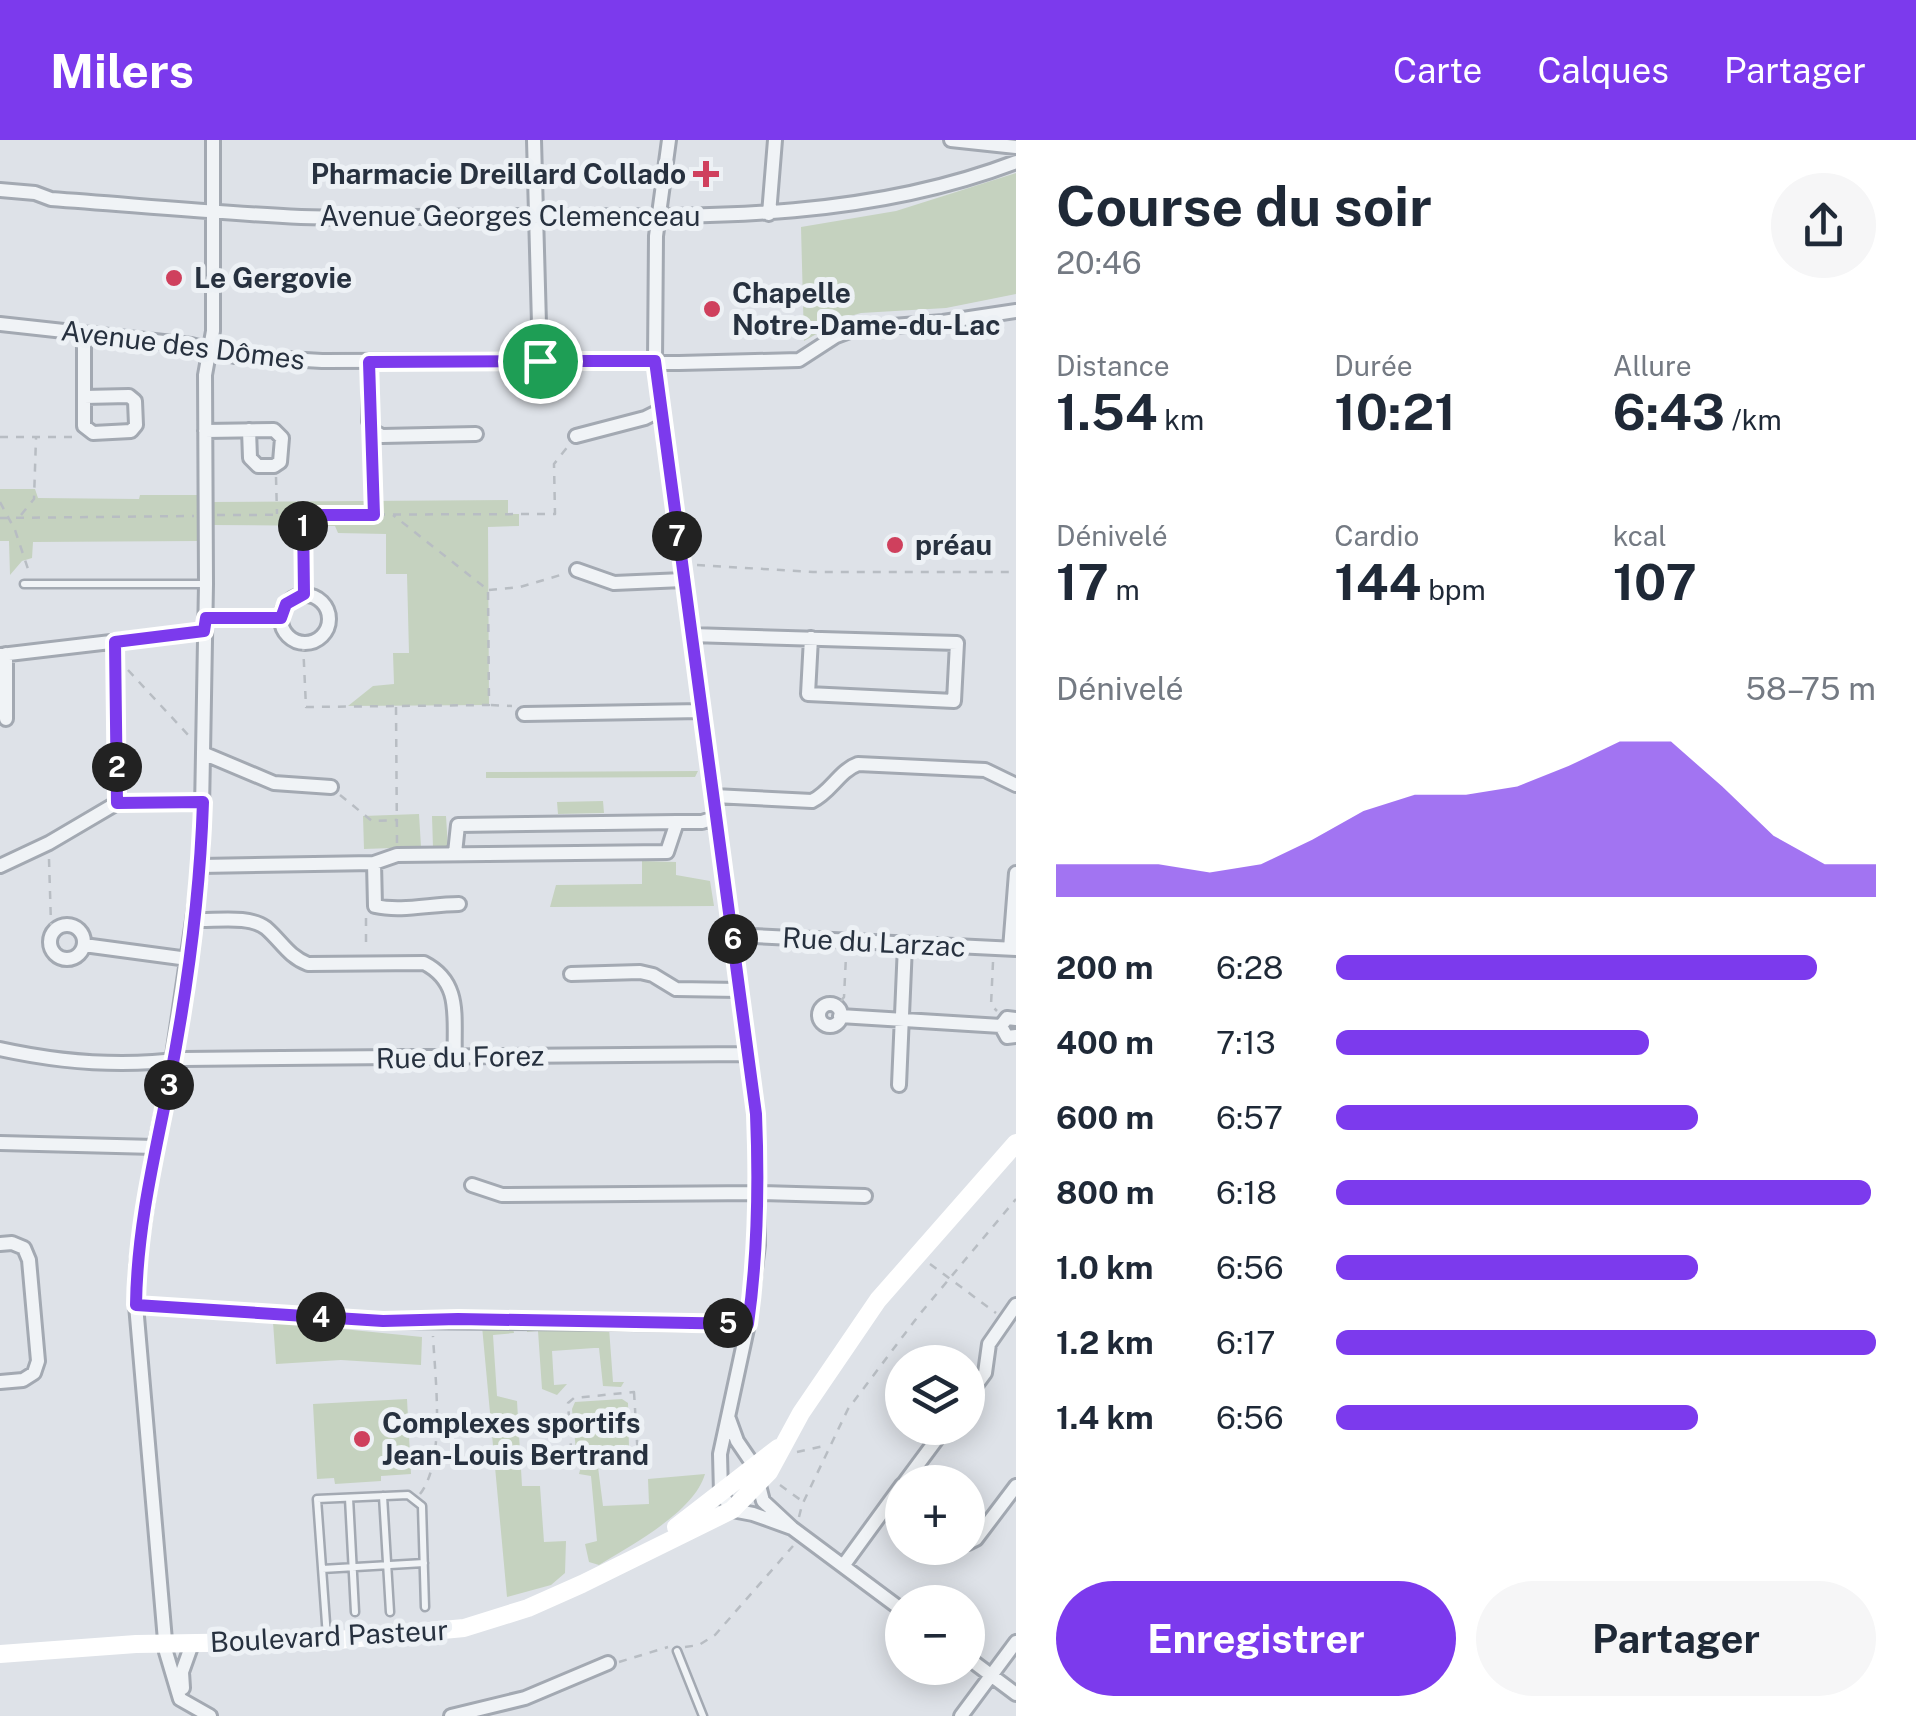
<!DOCTYPE html>
<html lang="fr">
<meta charset="utf-8">
<style>
body{margin:0;font-family:"Public Sans",sans-serif;background:#f6f6f7;color:#1f2937;height:100vh;display:flex;flex-direction:column;font-size:38px;white-space:nowrap}
*{box-sizing:border-box;margin:0}
p{font-size:32px;color:#747a83}
.icon{flex:none;width:55px;height:55px;fill:none;stroke:currentColor;stroke-width:2;stroke-linecap:round;stroke-linejoin:round}
.map{position:relative;flex:1;overflow:hidden}
.drawer{display:flex;flex-direction:column;background:#fff;width:900px}
.drawer>*{flex:none}
.buttons{position:absolute;left:885px;top:1205px;display:grid;gap:20px}
.buttons a{display:grid;place-items:center;width:100px;height:100px;border-radius:50%;background:#fff;box-shadow:0 5px 25px #0003;font-size:50px}
.pin{position:absolute;display:grid;place-items:center;width:85px;height:85px;color:#fff;margin:-42px;border:5px solid #fff;border-radius:50%;box-shadow:0 2px 10px #0007}
.km{position:absolute;width:50px;height:50px;margin:-25px;border-radius:50%;background:#222;color:#fff;font-size:28px;line-height:50px;text-align:center}
.round{display:grid;place-items:center;flex:none;width:105px;height:105px;border-radius:52px;background:#f6f6f7}
.headline{display:flex;align-items:center;justify-content:space-between;height:170px;padding:0 40px}
h1{font-size:55px;font-weight:700;line-height:75px}
.metrics{display:grid;grid-template-columns:repeat(3,1fr);gap:15px;height:170px;padding:10px 40px}
.metrics div{display:grid;align-content:center}
.metrics b{font-size:50px;font-weight:700}
.metrics small{font-size:28px;font-weight:400}
.metrics p{font-size:28px}
.chart{height:280px;padding:20px 40px}
.chart p{display:flex;justify-content:space-between}
.chart svg{width:100%;height:180px;margin-top:10px;fill:#7c3aed;opacity:.7}
.action{display:flex;gap:20px;margin-top:auto;padding:20px 40px}
.action a{flex:1;height:115px;border-radius:60px;background:#7c3aed;color:#fff;font-size:40px;font-weight:700;line-height:115px;text-align:center}
.action a+a{background:#f6f6f7;color:#1f2937}
ul{padding:0 40px;list-style:none;font-size:32px}
li{display:grid;grid-template-columns:160px 120px 1fr;align-items:center;height:75px}
li i{height:25px;border-radius:12px;background:#7c3aed}
header{display:flex;align-items:center;gap:60px;box-sizing:border-box;height:140px;padding:0 50px;background:#7c3aed;color:#fff}
header strong{font-size:48px}
nav{display:flex;gap:55px;margin-inline-start:auto;font-size:35px}
main{display:flex;flex:1;min-height:0}
.map>svg:first-child{display:block}
</style>
<header>
<strong>Milers</strong>
<nav><a>Carte</a><a>Calques</a><a>Partager</a></nav>
</header>
<main>
<div class="map">
<svg width="1016" height="1576" viewBox="0 0 1016 1576">
<rect width="100%" height="100%" fill="#dee2e8"/>
<path fill="#c5d2bf" d="M 1016,33 L 1016,154 L 946,168 L 861,173 L 847,177 L 804,201 L 801,87 L 896,71 Z
M 0,349 L 35,349 L 38,358 L 139,359 L 140,355 L 197,355 L 197,401 L 33,402 L 32,418 L 22,421 L 10,435 L 9,401 L 0,401 Z
M 508,360 L 508,374 L 519,374 L 519,386 L 488,387 L 489,565 L 348,566 L 373,546 L 394,544 L 393,513 L 409,513 L 407,434 L 386,434 L 386,394 L 338,393 L 335,386 L 212,385 L 212,362 Z
M 698,631 L 695,637 L 486,638 L 486,632 Z
M 603,661 L 604,673 L 558,674 L 557,662 Z
M 419,674 L 421,707 L 364,709 L 363,676 Z
M 432,676 L 446,676 L 448,708 L 433,708 Z
M 642,721 L 676,722 L 676,735 L 710,741 L 714,766 L 550,767 L 556,745 L 642,744 Z
M 273,1182 L 422,1197 L 421,1225 L 341,1220 L 276,1224 Z
M 482,1186 L 513,1188 L 514,1193 L 493,1195 L 497,1256 L 517,1261 L 522,1346 L 540,1346 L 544,1402 L 566,1401 L 565,1433 L 551,1445 L 507,1457 Z
M 527,1188 L 609,1188 L 613,1242 L 624,1242 L 621,1247 L 603,1246 L 599,1208 L 594,1208 L 552,1211 L 554,1245 L 567,1244 L 557,1255 L 542,1249 L 538,1191 L 527,1192 Z
M 407,1259 L 411,1334 L 381,1336 L 381,1341 L 335,1344 L 334,1338 L 317,1339 L 313,1264 Z
M 622,1259 L 628,1263 L 629,1308 L 625,1312 L 579,1314 L 576,1311 L 572,1269 L 575,1262 Z
M 598,1327 L 603,1366 L 649,1364 L 648,1339 L 705,1334 C 694,1372 633,1404 599,1425 L 589,1422 L 585,1404 L 597,1401 L 591,1336 L 579,1334 L 580,1330 Z"/>
<g fill="none" stroke-linecap="round" stroke-linejoin="round">
<defs>
<path id="service" d="M 24,444 L 206,444
M 383,1356 L 390,1472
M 349,1358 L 355,1472
M 322,1429 L 424,1423
M 327,1497 L 317,1359 L 408,1355 L 422,1366 L 425,1467
M 677,1511 L 703,1576"/>
<path id="minor" d="M 534,0 L 540,221
M 669,0 L 656,96 L 655,221 L 756,974 L 758,1105 L 748,1184 L 720,1314 L 721,1353 L 732,1370 L 753,1374 L 792,1388
M 951,0 L 1016,7
M 0,50 L 35,53 L 51,59 C 134,65 217,73 301,77 C 372,79 443,76 514,76 C 684,76 854,84 1016,22
M 769,74 L 775,0
M 0,184 L 191,205 L 235,216 L 322,221 L 624,220 L 679,223 L 799,220 L 836,196 L 855,189 L 943,182 L 1016,171
M 84,193 L 84,286 L 93,293 L 131,291 L 136,285 L 135,261 L 129,256 L 84,257
M 369,222 L 369,281 L 373,291 L 382,296 L 476,294
M 205,291 L 274,290 L 282,298 L 280,322 L 274,326 L 258,326 L 250,318 L 249,290
M 576,296 L 645,278 L 661,270
M 577,430 L 614,443 L 683,440
M281 479a24 24 0 1 1 48 0a24 24 0 1 1-48 0Z
M 206,478 L 281,478
M 691,495 L 957,503 L 954,561 L 808,554 L 811,498
M 115,502 L 117,663
M 0,515 L 204,491
M 524,574 L 702,571
M 6,579 L 6,514
M 205,614 L 274,643 L 331,647
M 714,656 L 812,661 C 831,652 839,631 858,624 L 985,630 L 1016,645
M 677,682 L 702,682 L 717,677
M 374,723 L 375,766 C 402,772 431,764 459,764
M 0,726 L 49,703 L 117,663 L 203,662
M 201,726 L 374,723 L 397,715 L 667,712 L 677,682 L 458,685 L 455,713
M 195,780 C 216,781 249,775 266,788 C 282,802 288,816 308,824 L 424,823 C 463,843 453,879 455,917
M50 802a17 17 0 1 1 34 0a17 17 0 1 1-34 0Z
M 732,795 L 1016,809
M 84,805 L 188,819
M 1010,809 L 1016,733
M 571,834 L 640,832 L 653,835 L 676,849 L 739,850
M819 875a11 11 0 1 1 22 0a11 11 0 1 1-22 0Z
M 840,876 L 1001,886
M 1016,879 L 1007,878 L 1001,886 L 1007,897 L 1016,896
M 0,909 C 59,922 123,927 183,919 L 748,914
M 899,945 L 905,805
M 0,1003 L 155,1007
M 472,1045 L 502,1055 L 759,1053 L 865,1056
M 0,1104 L 12,1103 L 24,1108 L 29,1120 L 38,1221 L 34,1233 L 23,1240 L 0,1242
M 136,1165 L 383,1181 L 748,1184
M 968,1256 L 985,1233 L 989,1204 L 1016,1165
M 729,1279 L 737,1301 L 754,1326 L 763,1361 L 792,1388 L 902,1470
M 905,1342 L 945,1288
M 968,1403 L 976,1399 L 1016,1346
M 843,1426 L 902,1345
M 968,1518 L 1016,1554
M 183,1548 L 182,1532 L 192,1504
M 210,1576 L 180,1559 L 166,1512 L 136,1165 L 137,1124 L 155,1007 L 169,943 L 201,726 L 206,444 L 205,235 L 213,191 L 213,0
M 451,1576 L 525,1558 L 608,1523
M 961,1576 L 1016,1502"/>
</defs>
<use href="#service" stroke="#a3a9b2" stroke-width="11"/>
<use href="#minor" stroke="#a3a9b2" stroke-width="18"/>
<path stroke="#b8bdc3" stroke-width="2.5" stroke-dasharray="8 8" stroke-linecap="butt" d="M 0,297 L 78,297
M 372,308 L 374,375
M 276,337 L 277,374
M 0,362 L 15,390 L 29,432
M 21,375 L 34,359 L 36,298
M 217,375 L 555,374 L 554,324 L 569,305
M 303,377 L 304,454
M 0,378 L 194,376
M 697,425 L 813,432 L 1016,432
M 489,450 L 520,447 L 564,434
M 303,503 L 306,567 L 489,565 L 488,450 L 393,375
M 128,530 L 190,597
M 491,565 L 512,566
M 396,567 L 397,704
M 340,655 L 372,681 L 397,680
M 49,719 L 51,784 L 57,789
M 366,778 L 366,810
M 993,822 L 991,865 L 997,871
M 841,861 L 844,857 L 846,816
M 930,1124 L 996,1173
M 634,1252 L 638,1318 L 572,1323 L 568,1263 L 574,1258 Z
M 797,1312 L 828,1305
M 780,1345 L 802,1361
M 420,1354 C 446,1321 435,1238 433,1196
M 799,1377 L 802,1365 L 848,1269 L 919,1175 L 1016,1059
M 685,1507 L 699,1505 L 715,1495 L 793,1406
M 619,1522 L 668,1507"/>
<use href="#service" stroke="#f0f3f6" stroke-width="6"/>
<use href="#minor" stroke="#f0f3f6" stroke-width="12"/>
<path stroke="#fff" stroke-width="18" d="M 676,1387 L 778,1308
M 0,1514 L 136,1504 L 328,1501 L 464,1488 L 528,1468 L 582,1444 L 732,1370 L 769,1332 L 801,1273 L 878,1160 L 1016,1003"/>
</g>
<g fill="none" stroke-linecap="round" stroke-linejoin="round">
<defs>
<path id="route" d="M 540,221 L 655,221 L 756,974 C 759,1046 758,1113 748,1184 L 458,1179 L 383,1181 L 136,1165 C 137,1089 154,1018 169,944 C 187,852 200,756 203,662 L 117,663 L 115,502 L 204,491 L 206,478 L 281,478 L 286,464 L 304,454 L 303,375 L 374,375 L 369,222 Z"/>
</defs>
<use href="#route" stroke="#fff" stroke-width="20"/>
<use href="#route" stroke="#7c3aed" stroke-width="12"/>
</g>
<g fill="#cf405d" stroke="#edf1f5" stroke-width="4">
<path d="M701 19h10v10h10v10h-10v10h-10v-10h-10v-10h10z"/>
<circle cx="174" cy="138" r="10"/>
<circle cx="712" cy="169" r="10"/>
<circle cx="895" cy="405" r="10"/>
<circle cx="362" cy="1299" r="10"/>
</g>
<g text-anchor="middle" stroke-width="10" stroke-linejoin="round" paint-order="stroke">
<g font-size="28" font-weight="bold" fill="#27313f" stroke="#edf1f5" text-anchor="start">
<text x="686" y="44" text-anchor="end">Pharmacie Dreillard Collado</text>
<text x="194" y="148">Le Gergovie</text>
<text x="732" y="163">Chapelle<tspan x="732" dy="32">Notre-Dame-du-Lac</tspan></text>
<text x="915" y="415">préau</text>
<text x="382" y="1293">Complexes sportifs<tspan x="382" dy="32">Jean-Louis Bertrand</tspan></text>
</g>
<g font-size="28" fill="#27313f" stroke="#edf1f5">
<text x="510" y="86">Avenue Georges Clemenceau</text>
<text transform="translate(183 205) rotate(7)" y="10">Avenue des Dômes</text>
<text transform="translate(874 802) rotate(3)" y="10">Rue du Larzac</text>
<text transform="translate(460 917) rotate(-1)" y="10">Rue du Forez</text>
<text transform="translate(329 1496) rotate(-3)" y="10">Boulevard Pasteur</text>
</g>
</g>
</svg>
<div class="buttons">
<a><svg class="icon" aria-label="layers" viewBox="0 0 24 24"><path d="M12 4l9 5-9 5-9-5zM3 14l9 5 9-5"/></svg></a>
<a>+</a>
<a>−</a>
</div>
<div class="pin" style="left:540px;top:221px;background:#1e9e55"><svg class="icon" aria-label="arrive" viewBox="0 0 24 24"><path d="M6 21V4h12l-3 4 3 4H6"/></svg></div>
<b class="km" style="left:303px;top:386px">1</b>
<b class="km" style="left:117px;top:627px">2</b>
<b class="km" style="left:169px;top:945px">3</b>
<b class="km" style="left:321px;top:1177px">4</b>
<b class="km" style="left:728px;top:1183px">5</b>
<b class="km" style="left:733px;top:799px">6</b>
<b class="km" style="left:677px;top:396px">7</b>
</div>
<section class="drawer">
<div class="headline"><div><h1>Course du soir</h1><p>20:46</p></div><a class="round"><svg class="icon" aria-label="share" viewBox="0 0 24 24"><path d="M12 15V3M7 8l5-5 5 5M5 13v7h14v-7"/></svg></a></div>
<div class="metrics">
<div><p>Distance</p><b>1.54<small> km</small></b></div>
<div><p>Durée</p><b>10:21</b></div>
<div><p>Allure</p><b>6:43<small> /km</small></b></div>
</div>
<div class="metrics">
<div><p>Dénivelé</p><b>17<small> m</small></b></div>
<div><p>Cardio</p><b>144<small> bpm</small></b></div>
<div><p>kcal</p><b>107</b></div>
</div>
<div class="chart"><p><span>Dénivelé</span>58–75 m</p>
<svg viewBox="0 0 160 44" preserveAspectRatio="none"><path d="M0 44V36L10 36L20 36L30 38L40 36L50 30L60 23L70 19L80 19L90 17L100 12L110 6L120 6L130 17L140 29L150 36L160 36V44z"/></svg>
</div>
<ul>
<li><b>200 m</b>6:28<i style="width:89%"></i></li>
<li><b>400 m</b>7:13<i style="width:58%"></i></li>
<li><b>600 m</b>6:57<i style="width:67%"></i></li>
<li><b>800 m</b>6:18<i style="width:99%"></i></li>
<li><b>1.0 km</b>6:56<i style="width:67%"></i></li>
<li><b>1.2 km</b>6:17<i style="width:100%"></i></li>
<li><b>1.4 km</b>6:56<i style="width:67%"></i></li>
</ul>
<div class="action"><a>Enregistrer</a><a>Partager</a></div>
</section>
</main>
